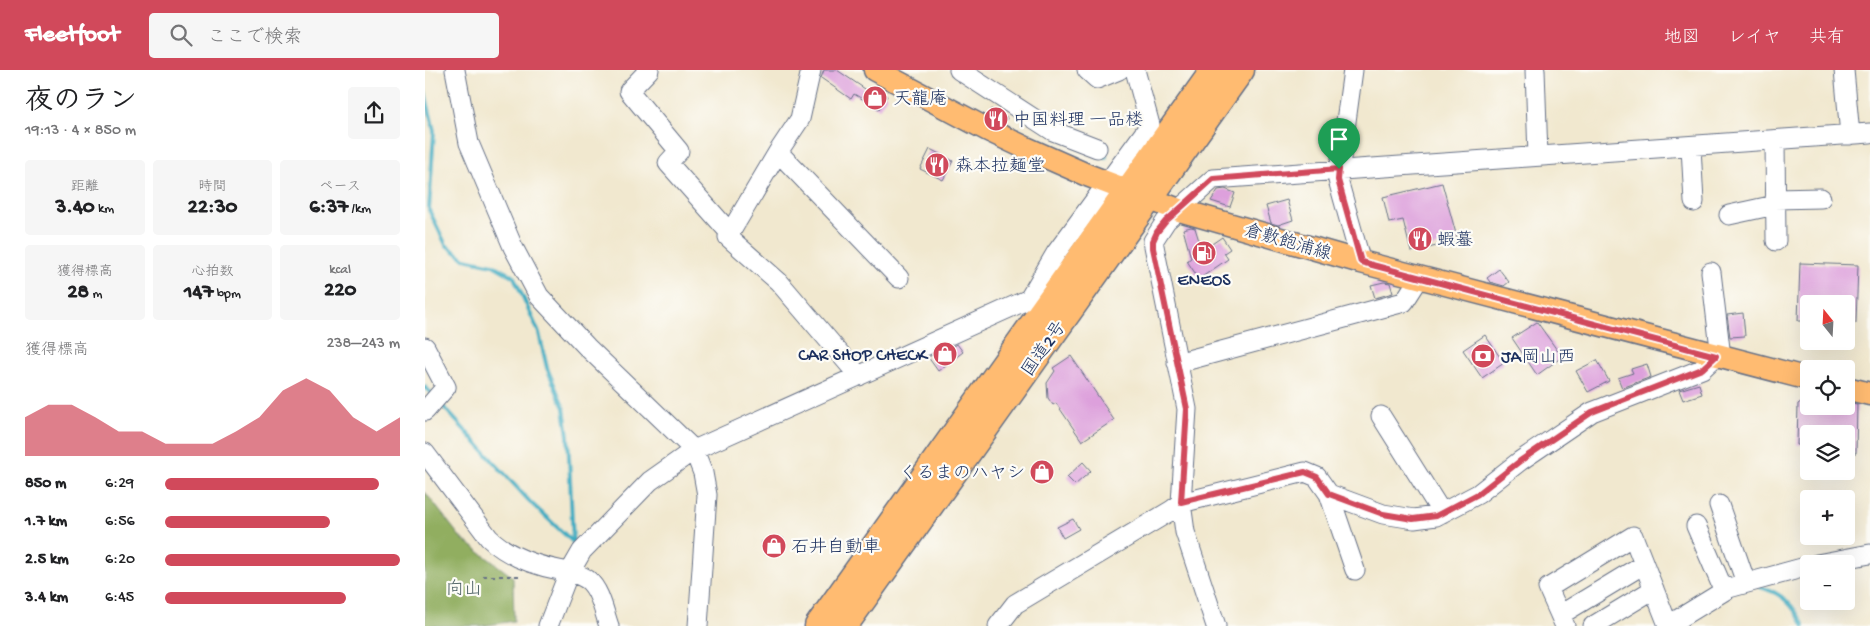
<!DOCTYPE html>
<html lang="ja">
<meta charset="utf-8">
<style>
body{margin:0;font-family:"Gochi Hand","Klee One",sans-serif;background:#f6f6f6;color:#202124;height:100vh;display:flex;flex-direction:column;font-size:19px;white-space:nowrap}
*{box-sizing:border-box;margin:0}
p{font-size:16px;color:#757577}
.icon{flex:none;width:28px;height:28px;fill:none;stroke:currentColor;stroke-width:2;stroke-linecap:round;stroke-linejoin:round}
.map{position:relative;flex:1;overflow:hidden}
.sheet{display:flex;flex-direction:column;background:#fff;width:425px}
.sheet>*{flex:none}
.needle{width:32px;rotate:342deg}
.tools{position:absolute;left:1375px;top:225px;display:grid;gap:10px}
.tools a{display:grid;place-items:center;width:55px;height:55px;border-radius:5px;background:#fff;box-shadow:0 5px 20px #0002;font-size:25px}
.pin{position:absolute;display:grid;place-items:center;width:42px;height:42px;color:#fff;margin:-51px -21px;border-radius:50% 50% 50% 0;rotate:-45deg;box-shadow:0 0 5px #0007}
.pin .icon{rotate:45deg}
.round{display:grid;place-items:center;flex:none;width:52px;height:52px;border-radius:5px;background:#f6f6f6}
.headline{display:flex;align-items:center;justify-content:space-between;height:85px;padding:0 25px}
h1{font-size:28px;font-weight:700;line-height:38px}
.metrics{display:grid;grid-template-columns:repeat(3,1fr);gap:8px;height:85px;padding:5px 25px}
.metrics div{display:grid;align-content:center;border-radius:5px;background:#f6f6f6;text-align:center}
.metrics b{font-size:21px;font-weight:700}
.metrics small{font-size:14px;font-weight:400}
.metrics p{font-size:14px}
.chart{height:140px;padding:10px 25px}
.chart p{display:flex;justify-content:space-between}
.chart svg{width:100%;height:90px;margin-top:5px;fill:#d1495b;opacity:.7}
ul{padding:0 25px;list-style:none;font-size:16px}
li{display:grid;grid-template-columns:80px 60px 1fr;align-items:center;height:38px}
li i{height:12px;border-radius:6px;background:#d1495b}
header{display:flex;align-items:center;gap:30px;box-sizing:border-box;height:70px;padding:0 25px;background:#d1495b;color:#fff}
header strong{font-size:24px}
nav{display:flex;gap:28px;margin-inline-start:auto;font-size:18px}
.search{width:350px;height:45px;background:#f6f6f6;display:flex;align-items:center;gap:12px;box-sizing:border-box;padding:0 18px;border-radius:5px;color:#757577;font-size:19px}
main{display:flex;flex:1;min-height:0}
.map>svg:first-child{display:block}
</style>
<header>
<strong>Fleetfoot</strong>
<div class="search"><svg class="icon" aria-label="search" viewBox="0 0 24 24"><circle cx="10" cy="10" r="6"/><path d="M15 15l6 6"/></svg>ここで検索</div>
<nav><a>地図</a><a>レイヤ</a><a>共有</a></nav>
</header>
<main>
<section class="sheet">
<div class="headline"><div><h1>夜のラン</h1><p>19:13 · 4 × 850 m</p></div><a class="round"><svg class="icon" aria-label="share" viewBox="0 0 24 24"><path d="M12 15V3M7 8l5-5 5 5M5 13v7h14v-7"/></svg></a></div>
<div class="metrics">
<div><p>距離</p><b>3.40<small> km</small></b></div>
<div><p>時間</p><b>22:30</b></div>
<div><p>ペース</p><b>6:37<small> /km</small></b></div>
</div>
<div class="metrics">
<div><p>獲得標高</p><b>28<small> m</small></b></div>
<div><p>心拍数</p><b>147<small> bpm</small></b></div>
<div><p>kcal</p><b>220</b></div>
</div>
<div class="chart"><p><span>獲得標高</span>238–243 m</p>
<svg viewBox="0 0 160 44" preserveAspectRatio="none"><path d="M0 44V25L10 19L20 19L30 25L40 32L50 32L60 38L70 38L80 38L90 32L100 25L110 12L120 6L130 12L140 25L150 32L160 25V44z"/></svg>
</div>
<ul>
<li><b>850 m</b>6:29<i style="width:91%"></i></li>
<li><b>1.7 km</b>6:56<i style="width:70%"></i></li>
<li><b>2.5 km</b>6:20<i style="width:100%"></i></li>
<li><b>3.4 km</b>6:45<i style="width:77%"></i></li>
</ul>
</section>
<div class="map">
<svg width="1445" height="556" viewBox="0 0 1445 556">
<rect width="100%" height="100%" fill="#fdfcf7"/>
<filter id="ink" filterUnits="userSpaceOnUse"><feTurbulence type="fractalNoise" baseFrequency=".02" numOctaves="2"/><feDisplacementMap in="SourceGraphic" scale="10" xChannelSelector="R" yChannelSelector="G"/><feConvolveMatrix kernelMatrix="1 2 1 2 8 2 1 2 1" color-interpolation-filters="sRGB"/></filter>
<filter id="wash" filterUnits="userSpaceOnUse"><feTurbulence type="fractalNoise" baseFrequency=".0096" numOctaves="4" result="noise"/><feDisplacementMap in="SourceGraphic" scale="20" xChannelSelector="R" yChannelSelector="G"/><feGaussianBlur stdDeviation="1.12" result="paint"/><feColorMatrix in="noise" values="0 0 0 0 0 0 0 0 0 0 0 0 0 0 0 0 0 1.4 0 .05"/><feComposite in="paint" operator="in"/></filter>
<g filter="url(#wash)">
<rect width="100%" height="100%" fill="#f1e8cf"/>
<path fill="#91ae60" stroke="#566e5f" d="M 0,422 L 36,468 L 88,507 L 89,551 L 56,556 L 0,556 Z"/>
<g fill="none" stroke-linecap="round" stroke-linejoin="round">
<path stroke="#43adc2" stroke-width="4" d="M 0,22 L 9,61 L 4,140 L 21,175 L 40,189 L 68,195 L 89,207 L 114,263 L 122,298 L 139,338 L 143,366 L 148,472 L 151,479
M 673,85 L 681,87
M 0,317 L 6,323
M 15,333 L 106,433 L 148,472
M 1335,517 C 1358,523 1369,536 1379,556"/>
</g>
<g id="blocks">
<path fill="#dda0dc" d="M 399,0 L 412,0 L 443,21 L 446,17 L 462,26 L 454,39 L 429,24 L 426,29 L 396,8 Z
M 566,39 L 582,48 L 580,53 L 563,45 Z
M 505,79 L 528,91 L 518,110 L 495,99 Z
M 1017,113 L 1033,171 L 986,182 L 978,150 L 964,153 L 958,127 Z
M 800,119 L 810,123 L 805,137 L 786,131 L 793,120 Z
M 862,130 L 868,150 L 853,155 L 846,153 L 841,136 Z
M 766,157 L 770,158 L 775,174 L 780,173 L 781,178 L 797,167 L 805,179 L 799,183 L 803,189 L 774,209 L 762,191 L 766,188 L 758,159 Z
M 1375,193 L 1433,195 L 1431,253 L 1421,252 L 1421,234 L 1384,234 L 1384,251 L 1373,251 Z
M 1074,199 L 1084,212 L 1079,216 L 1065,212 L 1062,208 Z
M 959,212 L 965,213 L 968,223 L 950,228 L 946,215 Z
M 1318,243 L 1320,266 L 1305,267 L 1302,245 Z
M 1112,252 L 1137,287 L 1112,305 L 1087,268 Z
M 1060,265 L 1079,293 L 1057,308 L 1038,280 Z
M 532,274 L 538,282 L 513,301 L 503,287 Z
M 646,286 L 689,350 L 657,371 L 631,333 L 628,335 L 623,328 L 622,313 L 630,301 L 628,298 Z
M 1172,290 L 1184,311 L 1163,322 L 1151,301 Z
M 1222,294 L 1226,307 L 1197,318 L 1193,308 L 1208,303 L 1206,299 Z
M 1274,314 L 1277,324 L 1258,330 L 1254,320 Z
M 1384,326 L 1384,336 L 1421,336 L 1421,332 L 1432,334 L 1431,383 L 1421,383 L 1421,364 L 1384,364 L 1384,375 L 1372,375 L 1373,334 Z
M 658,392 L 666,401 L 650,415 L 642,407 Z
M 648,449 L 654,459 L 638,468 L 632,457 Z
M 358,468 L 360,480 L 340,484 L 337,472 Z"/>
</g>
</g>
<g filter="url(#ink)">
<use href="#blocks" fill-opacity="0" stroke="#667086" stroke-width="1"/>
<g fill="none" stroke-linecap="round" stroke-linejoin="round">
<defs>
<path id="minor" d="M 30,0 L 44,73 L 88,177 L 114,226 L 162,277 L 269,380 L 278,403 L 282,425 L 273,556
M 224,0 L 204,21 L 254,81 L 243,93 L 305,163 L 303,167 L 354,212 L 434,306
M 534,0 L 628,61 L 672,78
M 662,0 L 672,9 L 694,0
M 928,0 L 913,110 L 936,192
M 1110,0 L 1113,86
M 1419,0 L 1425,65
M 1350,71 L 1351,171
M 1266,77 L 1269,132
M 353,82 L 474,208
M 1350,129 L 1396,128
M 1304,145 L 1350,135
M 305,163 L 353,82 L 375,49 L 386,0
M 1286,202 L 1296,287
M 0,277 L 21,317 L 0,341
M 752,293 L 979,232 L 995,207
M 956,346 L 1017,443
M 0,383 L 64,468 C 83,486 108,495 134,500 C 144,502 155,504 163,510 C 175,520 179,542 184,556
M 904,424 L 930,500
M 1294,435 L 1321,513
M 1271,456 L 1299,521
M 1392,494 L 1445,484
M 1135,545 L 1219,494
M 123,556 L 142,507 L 157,481 L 225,411 L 269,380 L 604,229 L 631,183 L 725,55 L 710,0
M 573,556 L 590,534 L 747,440 L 756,433 L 880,402 L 892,407 L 904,424 L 958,444 L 989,449 L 1011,446 L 1053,424 L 1095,391 L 1167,342 L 1277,299 L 1291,286
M 791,556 L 760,462 L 756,433 L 762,339 L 728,171 L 741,151 L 788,109 L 1445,63
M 1140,556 L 1123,518 L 1208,466 L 1243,555
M 1168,556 L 1229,519
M 1242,556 L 1304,518 L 1384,496"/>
<path id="major" d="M 450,0 L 563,60 L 601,78 L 662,105 L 754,140 L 936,192 L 1384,309
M 1421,318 L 1445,324"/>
<path id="highway" d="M 393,556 L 789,0
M 419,556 L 816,0"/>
</defs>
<use href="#minor" stroke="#667086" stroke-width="21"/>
<use href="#major" stroke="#667086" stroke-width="25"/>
<use href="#highway" stroke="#667086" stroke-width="29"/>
<path stroke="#667086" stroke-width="2" stroke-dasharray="4 4" stroke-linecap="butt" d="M 58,506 L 97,506"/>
<use href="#minor" stroke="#fff" stroke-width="19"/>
<use href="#major" stroke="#ffbb71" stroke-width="22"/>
<use href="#highway" stroke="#ffbb71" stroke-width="26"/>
</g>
</g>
<g fill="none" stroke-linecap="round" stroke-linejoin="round" filter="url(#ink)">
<defs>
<path id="route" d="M 914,99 L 913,110 L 936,192 L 1291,286 L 1277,299 L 1167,342 L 1095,391 L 1053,424 L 1011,446 L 988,449 L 958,444 L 904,424 L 892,407 L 880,402 L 756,432 L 762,339 L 728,178 L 728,171 L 732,162 L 741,151 L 788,109 Z"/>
</defs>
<use href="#route" stroke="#fff" stroke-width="10"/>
<use href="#route" stroke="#d1495b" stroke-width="6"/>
</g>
<defs>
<symbol id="shop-disc" viewBox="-11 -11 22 22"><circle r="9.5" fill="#d1495b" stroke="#fdfcf7"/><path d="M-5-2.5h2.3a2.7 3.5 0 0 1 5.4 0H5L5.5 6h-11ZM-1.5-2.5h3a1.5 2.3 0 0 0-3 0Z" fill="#fff"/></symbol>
<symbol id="restaurant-disc" viewBox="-11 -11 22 22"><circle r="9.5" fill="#d1495b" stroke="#fdfcf7"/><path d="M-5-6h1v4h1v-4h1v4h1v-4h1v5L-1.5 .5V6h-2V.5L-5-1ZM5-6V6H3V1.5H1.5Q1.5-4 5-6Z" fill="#fff"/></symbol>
<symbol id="fuel-disc" viewBox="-11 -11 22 22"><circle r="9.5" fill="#d1495b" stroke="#fdfcf7"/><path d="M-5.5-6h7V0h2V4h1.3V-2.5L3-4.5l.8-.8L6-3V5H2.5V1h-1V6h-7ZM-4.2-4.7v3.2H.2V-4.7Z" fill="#fff"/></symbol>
<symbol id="bank-disc" viewBox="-11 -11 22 22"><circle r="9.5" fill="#d1495b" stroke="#fdfcf7"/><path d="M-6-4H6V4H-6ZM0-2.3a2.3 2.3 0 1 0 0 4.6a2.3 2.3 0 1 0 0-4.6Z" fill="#fff"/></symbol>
</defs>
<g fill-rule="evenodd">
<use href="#shop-disc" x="436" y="14" width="28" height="28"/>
<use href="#restaurant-disc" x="557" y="35" width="28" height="28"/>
<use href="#restaurant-disc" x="498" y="81" width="28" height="28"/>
<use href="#restaurant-disc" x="981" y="155" width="28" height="28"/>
<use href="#fuel-disc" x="765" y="169" width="28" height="28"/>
<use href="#shop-disc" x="506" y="270" width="28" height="28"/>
<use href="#bank-disc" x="1044" y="272" width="28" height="28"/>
<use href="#shop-disc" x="603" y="388" width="28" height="28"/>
<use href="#shop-disc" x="335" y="462" width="28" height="28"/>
</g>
<g text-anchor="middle" stroke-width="4.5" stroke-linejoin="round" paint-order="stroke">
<g font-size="18" fill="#1b2f5e" stroke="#fdfcf7" text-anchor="start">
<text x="468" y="34">天龍庵</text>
<text x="588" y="55">中国料理 一品楼</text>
<text x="530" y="101">森本拉麺堂</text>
<text x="1012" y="175">蝦蟇</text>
<text x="779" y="215" text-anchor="middle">ENEOS</text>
<text x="502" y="290" text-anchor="end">CAR SHOP CHECK</text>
<text x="1076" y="292">JA岡山西</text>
<text x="600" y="408" text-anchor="end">くるまのハヤシ</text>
<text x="366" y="482">石井自動車</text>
</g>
<g font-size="18" fill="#1b2f5e" stroke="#fdfcf7">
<text transform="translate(863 171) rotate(16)" y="6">倉敷飽浦線</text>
<text transform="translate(618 278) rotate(-55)" y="6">国道2号</text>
</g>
<g font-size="18" fill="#4a5e62" stroke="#fdfcf7">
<text x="39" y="524">向山</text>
</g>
</g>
</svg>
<div class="tools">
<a><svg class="needle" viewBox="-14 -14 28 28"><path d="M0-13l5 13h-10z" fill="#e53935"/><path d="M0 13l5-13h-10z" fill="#757577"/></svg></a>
<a><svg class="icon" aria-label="locate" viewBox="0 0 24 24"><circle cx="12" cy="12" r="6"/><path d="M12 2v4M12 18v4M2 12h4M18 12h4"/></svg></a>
<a><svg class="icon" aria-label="layers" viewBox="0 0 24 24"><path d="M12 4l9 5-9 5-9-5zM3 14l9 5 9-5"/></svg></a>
<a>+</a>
<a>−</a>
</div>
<div class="pin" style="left:914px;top:99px;background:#1e9e55"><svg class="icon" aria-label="arrive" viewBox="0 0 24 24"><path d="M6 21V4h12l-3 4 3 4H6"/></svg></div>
</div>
</main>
